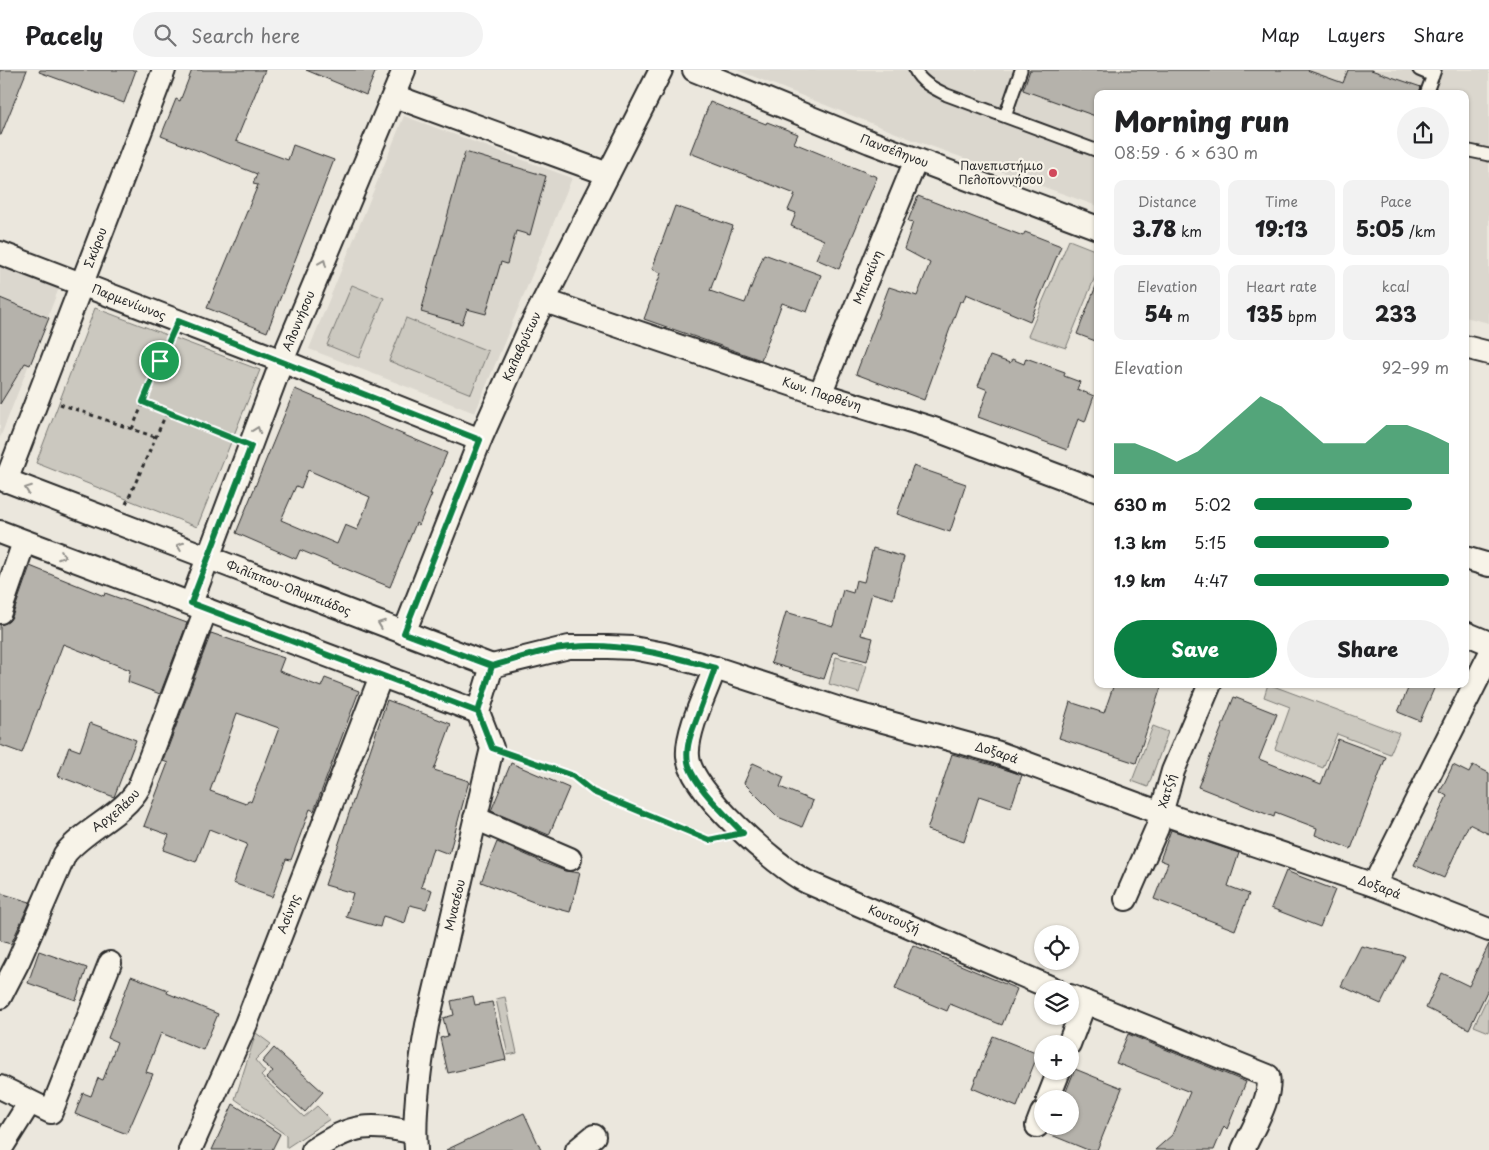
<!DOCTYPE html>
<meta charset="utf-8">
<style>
body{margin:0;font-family:"Playpen Sans",sans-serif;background:#f2f2f2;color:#202124;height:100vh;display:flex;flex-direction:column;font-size:19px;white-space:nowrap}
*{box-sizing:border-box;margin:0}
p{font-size:16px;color:#757577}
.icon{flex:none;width:28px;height:28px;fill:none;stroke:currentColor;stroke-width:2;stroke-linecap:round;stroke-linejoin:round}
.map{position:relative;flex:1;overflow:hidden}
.panel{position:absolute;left:1094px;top:20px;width:375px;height:598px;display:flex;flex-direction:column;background:#fff;border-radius:10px;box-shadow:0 1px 4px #0004}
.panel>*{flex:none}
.fabs{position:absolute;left:1034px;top:855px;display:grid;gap:10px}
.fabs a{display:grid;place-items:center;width:45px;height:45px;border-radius:50%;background:#fff;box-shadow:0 1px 4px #0004;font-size:25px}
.pin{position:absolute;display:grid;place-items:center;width:42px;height:42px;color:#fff;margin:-21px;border:2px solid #fff;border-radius:50%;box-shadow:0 1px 5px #0007}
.round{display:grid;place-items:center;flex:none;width:52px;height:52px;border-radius:26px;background:#f2f2f2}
.overview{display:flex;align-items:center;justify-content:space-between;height:85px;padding:0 20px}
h1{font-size:28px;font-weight:800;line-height:38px}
.metrics{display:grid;grid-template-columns:repeat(3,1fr);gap:8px;height:85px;padding:5px 20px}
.metrics div{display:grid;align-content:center;border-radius:10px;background:#f2f2f2;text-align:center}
.metrics b{font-size:21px;font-weight:800}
.metrics small{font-size:14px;font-weight:400}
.metrics p{font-size:14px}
.chart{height:140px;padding:10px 20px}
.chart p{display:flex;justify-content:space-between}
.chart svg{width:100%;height:90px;margin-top:5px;fill:#0b8043;opacity:.7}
.primary-button{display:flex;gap:10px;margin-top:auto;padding:10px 20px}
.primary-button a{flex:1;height:58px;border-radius:30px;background:#0b8043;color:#fff;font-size:20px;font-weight:800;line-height:58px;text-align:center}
.primary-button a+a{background:#f2f2f2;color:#202124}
ul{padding:0 20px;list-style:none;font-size:16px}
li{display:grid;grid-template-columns:80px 60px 1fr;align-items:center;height:38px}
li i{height:12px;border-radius:6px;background:#0b8043}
header{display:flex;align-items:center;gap:30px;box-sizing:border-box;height:70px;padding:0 25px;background:#fff;border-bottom:1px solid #e0e0e0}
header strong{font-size:24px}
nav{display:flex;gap:28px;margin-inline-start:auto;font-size:18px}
.search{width:350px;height:45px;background:#f2f2f2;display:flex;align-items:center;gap:12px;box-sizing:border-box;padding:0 18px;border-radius:28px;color:#757577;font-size:19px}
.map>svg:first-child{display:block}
</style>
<header>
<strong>Pacely</strong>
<div class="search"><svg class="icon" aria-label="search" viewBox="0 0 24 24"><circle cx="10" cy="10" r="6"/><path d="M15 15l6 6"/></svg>Search here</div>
<nav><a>Map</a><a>Layers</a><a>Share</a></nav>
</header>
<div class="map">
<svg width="1489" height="1080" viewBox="0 0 1489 1080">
<rect width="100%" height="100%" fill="#ebe7dd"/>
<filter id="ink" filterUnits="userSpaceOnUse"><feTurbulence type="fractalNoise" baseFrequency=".02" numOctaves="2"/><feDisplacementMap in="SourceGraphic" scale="10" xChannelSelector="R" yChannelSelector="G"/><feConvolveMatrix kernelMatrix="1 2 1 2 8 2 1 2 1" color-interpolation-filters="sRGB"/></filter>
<g filter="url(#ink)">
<path fill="#dbd7ce" d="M 737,0 L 1489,0 L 1489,253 L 1465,247 L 1465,24 L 1098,24 L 1097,136 L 911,69 Z
M 404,46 L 572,108 L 475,343 L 309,279 Z
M 0,195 L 59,218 L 0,368 Z"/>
<path fill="#cbc8bf" stroke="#7b7a75" d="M 1069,170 L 1097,181 L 1097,202 L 1066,278 L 1028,266 Z
M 352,215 L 384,228 L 359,288 L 327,275 Z
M 95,238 L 260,300 L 197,457 L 36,393 Z
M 406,248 L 488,281 L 471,324 L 389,291 Z
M 836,587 L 867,595 L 859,623 L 829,614 Z
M 1268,614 L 1399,663 L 1390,684 L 1337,664 L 1323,698 L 1275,679 L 1290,637 L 1264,627 Z
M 1153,656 L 1168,662 L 1148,717 L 1132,711 Z
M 1488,926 L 1489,926 L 1489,962 L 1474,956 Z
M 505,927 L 517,983 L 508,985 L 496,929 Z
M 256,963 L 271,974 L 255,990 L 265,1002 L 261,1006 L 304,1047 L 317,1036 L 330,1049 L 286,1078 L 286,1065 L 235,1029 Z"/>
<path fill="#b5b2ab" stroke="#2b2b2b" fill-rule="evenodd" d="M 0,0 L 27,0 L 1,65 L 0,65 Z
M 40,0 L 136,0 L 124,33 L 39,2 Z
M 192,0 L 265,0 L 236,71 L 288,90 L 293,75 L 334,90 L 267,262 L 207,238 L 258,115 L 253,114 L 257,104 L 161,66 L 176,29 L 180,31 Z
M 306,0 L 376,0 L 366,25 Z
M 1030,0 L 1307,0 L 1343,13 L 1348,0 L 1371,0 L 1421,17 L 1419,24 L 1098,24 L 1098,47 L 1023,20 Z
M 710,32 L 766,54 L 767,52 L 798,64 L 794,73 L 877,107 L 839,199 L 816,189 L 824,170 L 791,156 L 796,143 L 788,140 L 795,124 L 690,83 Z
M 465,82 L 546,106 L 530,165 L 516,161 L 507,194 L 501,192 L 486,244 L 467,239 L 462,254 L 421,242 Z
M 918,126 L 1023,166 L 1025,162 L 1061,176 L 1030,251 L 966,224 L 963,232 L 960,231 L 924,330 L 856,304 L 889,217 L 917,226 L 930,193 L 904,179 L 913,152 L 908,151 Z
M 675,136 L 733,156 L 710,221 L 745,233 L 764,184 L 821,205 L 807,242 L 782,233 L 761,290 L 644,249 L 661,203 L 652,199 Z
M 1096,216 L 1098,216 L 1098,272 L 1077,264 Z
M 0,228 L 49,248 L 30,295 L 25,293 L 0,334 Z
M 990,286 L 1010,293 L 1012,289 L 1024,294 L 1026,288 L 1065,302 L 1064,306 L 1080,312 L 1077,319 L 1094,326 L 1085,352 L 1078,349 L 1067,380 L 978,347 L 988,320 L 978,316 Z
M 295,319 L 447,383 L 430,424 L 432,424 L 419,455 L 416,453 L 390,517 L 300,480 L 296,489 L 236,463 ZM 308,400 L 370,427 L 357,460 L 345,455 L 337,474 L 281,450 L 296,416 L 301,418 Z
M 913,396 L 966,414 L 950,462 L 897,444 Z
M 873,478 L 904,487 L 893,529 L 872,523 L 861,565 L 873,568 L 867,591 L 833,582 L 824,609 L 771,593 L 786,542 L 833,556 L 843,520 L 853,523 L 856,510 L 864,512 Z
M 30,496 L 104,526 L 105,523 L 187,553 L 160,624 L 128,612 L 130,600 L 63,574 L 22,683 L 0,675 L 0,555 L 8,552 L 12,547 Z
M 211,563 L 284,588 L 279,601 L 321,617 L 325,608 L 359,621 L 314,741 L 310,739 L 291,790 L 286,789 L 272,827 L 233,813 L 247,774 L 209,759 L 196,792 L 163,780 L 169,765 L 144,756 L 168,693 L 163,691 ZM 237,643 L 279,658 L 251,732 L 248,730 L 246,734 L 210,721 Z
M 1114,614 L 1162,614 L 1136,693 L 1059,668 L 1070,632 L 1104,643 Z
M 1410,614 L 1436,614 L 1420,651 L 1398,642 Z
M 1234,627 L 1277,644 L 1259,689 L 1321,714 L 1338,669 L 1386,687 L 1351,779 L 1315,765 L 1317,758 L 1275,742 L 1274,747 L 1198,717 Z
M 387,630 L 451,654 L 434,700 L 469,711 L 449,784 L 433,778 L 421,817 L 432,820 L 426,839 L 410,835 L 405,853 L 383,846 L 380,857 L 346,847 L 353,823 L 325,815 Z
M 90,653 L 136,670 L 114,727 L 58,706 L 69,677 L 80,681 Z
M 952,684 L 992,695 L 1022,705 L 1011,737 L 979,726 L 964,772 L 927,760 Z
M 511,693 L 569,718 L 549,765 L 491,741 Z
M 753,693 L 784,707 L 780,717 L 813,731 L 802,757 L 778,747 L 744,713 Z
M 1453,695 L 1469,703 L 1473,695 L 1489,703 L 1489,764 L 1469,754 L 1444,808 L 1414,795 L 1447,726 L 1440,722 Z
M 1171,760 L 1239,783 L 1228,816 L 1249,824 L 1235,860 L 1154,829 L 1168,793 L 1160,790 Z
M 497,772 L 538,790 L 538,791 L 565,801 L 580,803 L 570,842 L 536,833 L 481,812 Z
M 1286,801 L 1335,820 L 1320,857 L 1271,838 Z
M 0,823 L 30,832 L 11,874 L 0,871 Z
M 1489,874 L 1489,917 L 1469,959 L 1426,938 L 1442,903 L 1469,916 Z
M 913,875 L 1017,919 L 1002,955 L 950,934 L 947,941 L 895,919 Z
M 1361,876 L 1405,886 L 1381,934 L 1341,916 Z
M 39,881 L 87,898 L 76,930 L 28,913 Z
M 131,906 L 168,920 L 167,923 L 218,944 L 203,980 L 161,963 L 146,1002 L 153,1004 L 127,1064 L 75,1044 L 83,1023 L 91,1026 L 98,1008 L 103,1010 L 117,972 L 108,968 Z
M 473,926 L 475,935 L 492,932 L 506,990 L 448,1003 L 440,968 L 448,966 L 443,948 L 454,945 L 451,931 Z
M 1128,964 L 1246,1012 L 1227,1059 L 1224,1056 L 1214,1080 L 1155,1080 L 1172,1065 L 1190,1022 L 1116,993 Z
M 993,966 L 1038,984 L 1017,1037 L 972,1018 Z
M 274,978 L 323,1022 L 305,1042 L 267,1008 L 273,1001 L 262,992 Z
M 1075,999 L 1122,1018 L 1097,1080 L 1088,1080 L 1049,1064 L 1052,1056 L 1070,1056 L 1070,1029 L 1063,1029 Z
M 233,1034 L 280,1064 L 272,1080 L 212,1080 Z
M 524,1043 L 541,1080 L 446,1080 Z"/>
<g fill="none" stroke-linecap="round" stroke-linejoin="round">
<defs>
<path id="lane" d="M 915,0 C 921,13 935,19 947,25 L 1098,81
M 1419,0 L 1433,6
M 1426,24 L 1435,0
M 1005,46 L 1021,0
M 1465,80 L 1489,85"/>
<g id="street">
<path id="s1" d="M 694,0 L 870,72 L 1098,158"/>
<path d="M 394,26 L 608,104"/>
<path id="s2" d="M 0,183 L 282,291 L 480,370"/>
<path id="s3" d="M 545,231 L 820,324 L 934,359 L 1098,421"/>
<path d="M 1465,277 L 1489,283"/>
<path id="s4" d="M 820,324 L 916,90"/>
<path id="s5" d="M 0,408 L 492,596"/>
<path id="s6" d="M 6,411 L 164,0"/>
<path d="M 0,462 L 478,642"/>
<path d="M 1465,488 L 1489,495"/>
<path id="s7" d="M 191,533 L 282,291 L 404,0"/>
<path d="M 0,542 L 24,472"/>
<path id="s8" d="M 404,563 L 480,370 L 529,260 L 661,0"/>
<path d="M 1465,563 L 1489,573"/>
<path id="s9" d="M 492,596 L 569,577 L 608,577 L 633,578 L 664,584 L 715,598 L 843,640 L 996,682 L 1161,743 L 1374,815 L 1489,860"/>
<path id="s10" d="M 715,598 C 706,622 686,662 688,686 C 689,720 777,797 807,812 L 1054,919"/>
<path d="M 475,748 L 570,789"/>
<path d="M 1374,815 L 1489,586"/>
<path id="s11" d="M 1126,829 L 1157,758 L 1173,701 L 1210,614"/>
<path d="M 1070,926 L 1268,1006 C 1273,1027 1251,1061 1243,1080"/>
<path id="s12" d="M 0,927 L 18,892 L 65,784 C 85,759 125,744 139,717 L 206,539"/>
<path d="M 1069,974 L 1085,932"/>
<path d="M 0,1017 L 51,1042 L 110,893"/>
<path d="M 1048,1029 L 1059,1001"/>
<path d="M 1037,1056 L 1042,1043"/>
<path d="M 0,1080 L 30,1032"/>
<path id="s13" d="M 190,1080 L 246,954 L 381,606"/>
<path d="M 313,1080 C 354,1053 369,1053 415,1063"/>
<path id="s14" d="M 416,1080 C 413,1040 420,994 427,955 L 492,678 L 478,642 L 492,596"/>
<path d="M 577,1080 L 594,1066"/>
</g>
</defs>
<use href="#lane" stroke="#2b2b2b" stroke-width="15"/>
<use href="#street" stroke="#2b2b2b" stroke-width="26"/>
<path stroke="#2b2b2b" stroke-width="3" stroke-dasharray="4 4" stroke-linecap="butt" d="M 143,332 L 230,368
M 60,334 L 155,367
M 132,359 L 170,270
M 126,434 L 167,342
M 514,685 L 573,706 L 593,721 L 709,770 L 719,768"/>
<use href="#lane" stroke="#f7f3e8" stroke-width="11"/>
<use href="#street" stroke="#f7f3e8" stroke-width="22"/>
</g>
<defs><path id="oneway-chevron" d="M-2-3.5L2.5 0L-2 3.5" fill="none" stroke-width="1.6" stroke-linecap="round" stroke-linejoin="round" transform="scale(1.25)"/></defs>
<g stroke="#918f8a">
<use href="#oneway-chevron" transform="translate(323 193) rotate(-67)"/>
<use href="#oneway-chevron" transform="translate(257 360) rotate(-70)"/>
<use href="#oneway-chevron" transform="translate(28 419) rotate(-159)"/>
<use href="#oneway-chevron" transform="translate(180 476) rotate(-159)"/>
<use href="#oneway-chevron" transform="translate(62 486) rotate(20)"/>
<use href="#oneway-chevron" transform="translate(381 554) rotate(-159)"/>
</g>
</g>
<g fill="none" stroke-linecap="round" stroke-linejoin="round" filter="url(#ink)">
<defs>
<path id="route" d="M 160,291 L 143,332 L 251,376 L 191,533 L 478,642 L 492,596 C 517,589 544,579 571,577 C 620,572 667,585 715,598 L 691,664 C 688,673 686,682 688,692 C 692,714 727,746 743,763 L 709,770 L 593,722 L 573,706 L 492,678 L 478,642 L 492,596 L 404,563 L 480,370 L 178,251 L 160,291"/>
</defs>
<use href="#route" stroke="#fff" stroke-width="10"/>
<use href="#route" stroke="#0b8043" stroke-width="6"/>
</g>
<circle fill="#d1495b" stroke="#f7f3e8" stroke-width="2" cx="1053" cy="103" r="5"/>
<g text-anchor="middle" stroke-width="4.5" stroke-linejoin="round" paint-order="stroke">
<g font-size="12" fill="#2b2b2b" stroke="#f7f3e8">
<text dy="4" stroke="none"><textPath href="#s1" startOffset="216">Πανσέληνου</textPath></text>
<text dy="4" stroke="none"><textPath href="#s6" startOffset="250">Σκύρου</textPath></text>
<text dy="4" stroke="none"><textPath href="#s4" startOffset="126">Μπισκίνη</textPath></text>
<text dy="4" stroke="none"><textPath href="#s2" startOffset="138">Παρμενίωνος</textPath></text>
<text dy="4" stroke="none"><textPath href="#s7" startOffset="302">Αλοννήσου</textPath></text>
<text dy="4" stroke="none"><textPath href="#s8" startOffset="310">Καλαβρύτων</textPath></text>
<text dy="4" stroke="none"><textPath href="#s3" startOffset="292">Κων. Παρθένη</textPath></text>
<text dy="4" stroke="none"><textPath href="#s5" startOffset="309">Φιλίππου-Ολυμπιάδος</textPath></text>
<text dy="4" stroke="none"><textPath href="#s9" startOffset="522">Δοξαρά</textPath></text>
<text dy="4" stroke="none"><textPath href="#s11" startOffset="116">Χατζή</textPath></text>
<text dy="4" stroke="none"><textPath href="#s12" startOffset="224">Αρχελάου</textPath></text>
<text dy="4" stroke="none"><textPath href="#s9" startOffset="928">Δοξαρά</textPath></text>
<text dy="4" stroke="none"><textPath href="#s14" startOffset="249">Μνασέου</textPath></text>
<text dy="4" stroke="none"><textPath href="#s13" startOffset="256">Ασίνης</textPath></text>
<text dy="4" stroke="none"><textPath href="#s10" startOffset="364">Κουτουζή</textPath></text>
</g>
<g font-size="12" fill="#2b2b2b" stroke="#f7f3e8" text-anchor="end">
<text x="1043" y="100">Πανεπιστήμιο<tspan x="1043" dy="14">Πελοποννήσου</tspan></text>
</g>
</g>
</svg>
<div class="fabs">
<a><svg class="icon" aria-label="locate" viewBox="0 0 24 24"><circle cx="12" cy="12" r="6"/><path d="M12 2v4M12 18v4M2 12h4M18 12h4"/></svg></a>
<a><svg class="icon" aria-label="layers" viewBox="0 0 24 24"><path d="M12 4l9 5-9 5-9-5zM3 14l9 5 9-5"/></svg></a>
<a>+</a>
<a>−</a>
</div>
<div class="pin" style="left:160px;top:291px;background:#1e9e55"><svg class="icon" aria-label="arrive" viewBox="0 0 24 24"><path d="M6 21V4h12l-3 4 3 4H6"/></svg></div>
<section class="panel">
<div class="overview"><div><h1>Morning run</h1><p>08:59 · 6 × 630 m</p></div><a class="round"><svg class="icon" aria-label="share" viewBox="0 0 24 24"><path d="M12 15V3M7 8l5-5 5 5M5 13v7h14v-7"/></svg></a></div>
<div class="metrics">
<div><p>Distance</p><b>3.78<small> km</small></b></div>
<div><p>Time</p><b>19:13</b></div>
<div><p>Pace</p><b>5:05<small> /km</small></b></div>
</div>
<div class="metrics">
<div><p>Elevation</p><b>54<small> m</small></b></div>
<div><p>Heart rate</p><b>135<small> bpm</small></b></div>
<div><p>kcal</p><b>233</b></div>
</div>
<div class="chart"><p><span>Elevation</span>92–99 m</p>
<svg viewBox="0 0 160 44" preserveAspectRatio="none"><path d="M0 44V29L10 29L20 33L30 38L40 33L50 24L60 15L70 6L80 11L90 20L100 29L110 29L120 29L130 20L140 20L150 24L160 29V44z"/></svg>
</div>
<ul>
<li><b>630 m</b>5:02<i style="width:81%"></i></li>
<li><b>1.3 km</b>5:15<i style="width:69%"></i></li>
<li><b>1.9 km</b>4:47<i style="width:100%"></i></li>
</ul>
<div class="primary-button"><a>Save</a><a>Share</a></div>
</section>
</div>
